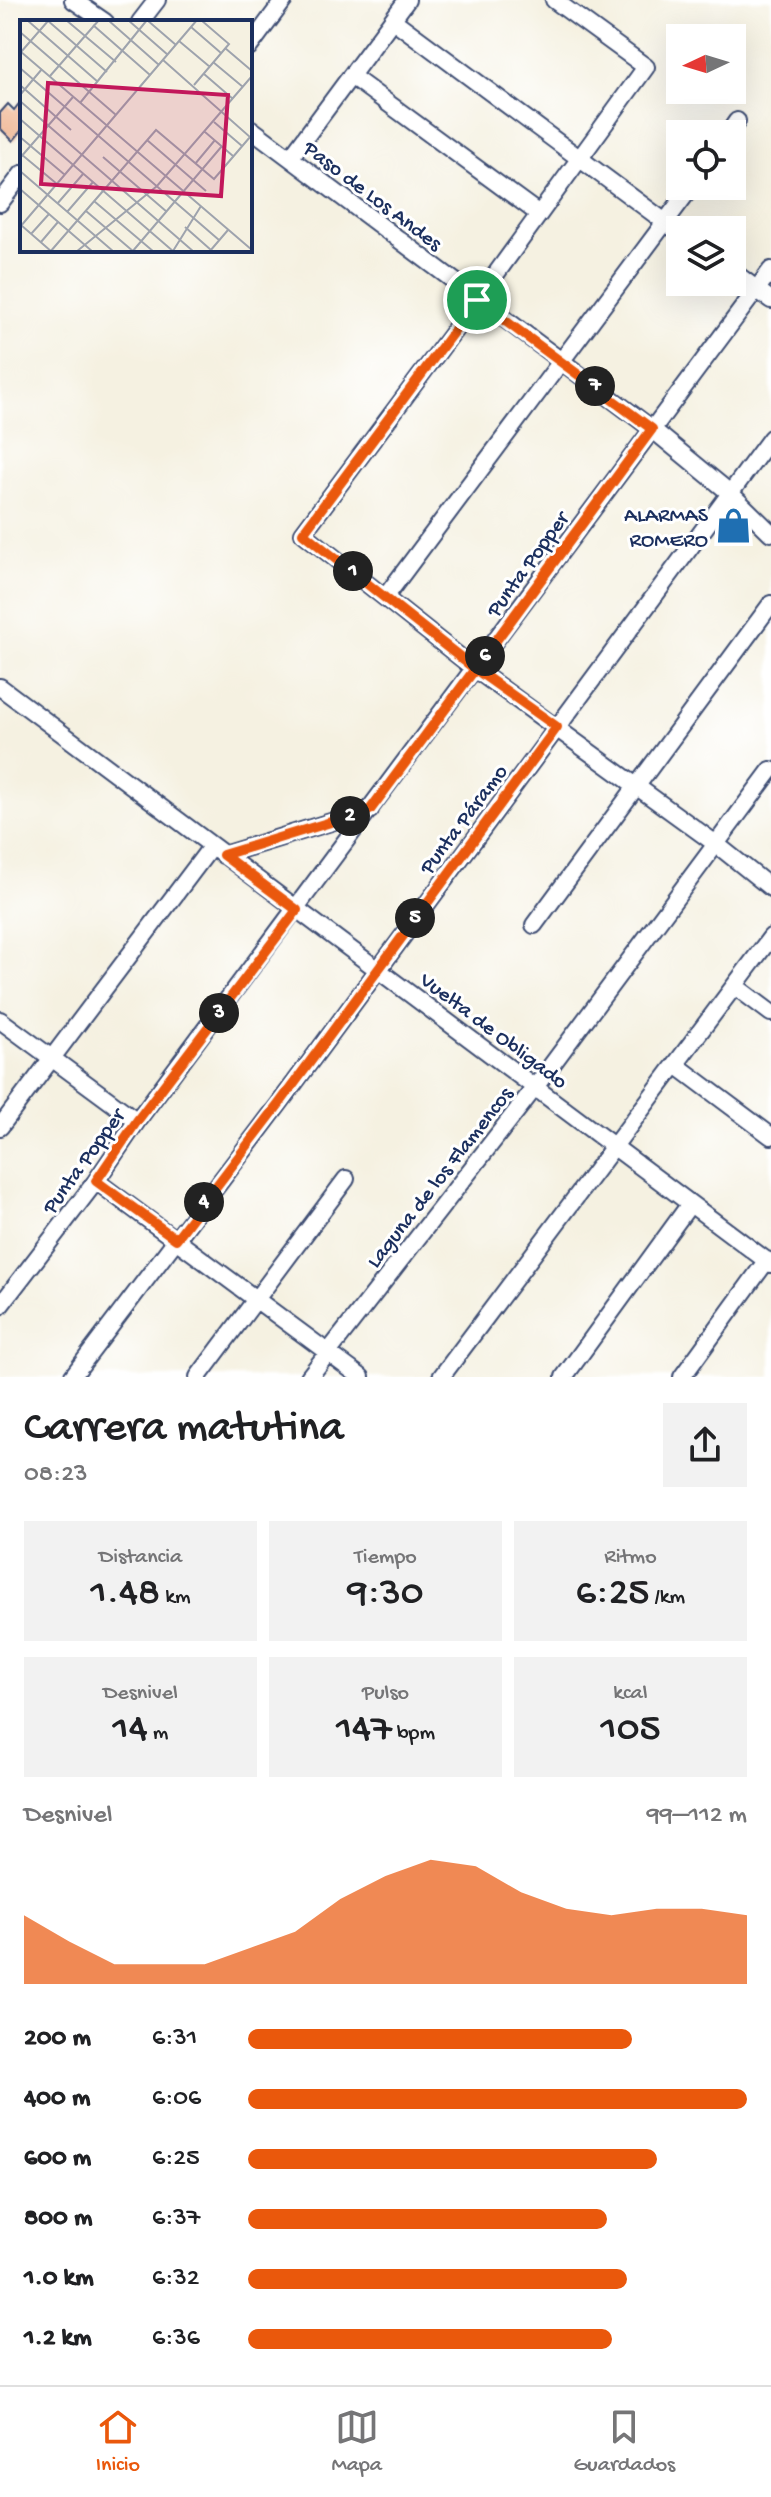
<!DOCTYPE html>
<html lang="es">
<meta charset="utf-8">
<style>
body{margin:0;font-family:"Gochi Hand",sans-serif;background:#f2f2f2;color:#202124;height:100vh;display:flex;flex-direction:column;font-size:30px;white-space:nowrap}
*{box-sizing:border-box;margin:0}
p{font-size:26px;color:#757577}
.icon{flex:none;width:44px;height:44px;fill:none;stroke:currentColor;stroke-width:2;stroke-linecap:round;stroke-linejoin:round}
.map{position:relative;height:1377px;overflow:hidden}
.drawer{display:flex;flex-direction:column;background:#fff;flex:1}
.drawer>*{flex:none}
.needle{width:52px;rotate:266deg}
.controls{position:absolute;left:666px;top:24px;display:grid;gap:16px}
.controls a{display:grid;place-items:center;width:80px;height:80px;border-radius:0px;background:#fff;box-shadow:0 8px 32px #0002;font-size:40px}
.pin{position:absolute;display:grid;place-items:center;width:68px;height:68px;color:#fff;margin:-34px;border:4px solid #fff;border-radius:50%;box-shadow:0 2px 8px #0007}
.km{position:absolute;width:40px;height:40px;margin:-20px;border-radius:50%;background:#222;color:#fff;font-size:22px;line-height:40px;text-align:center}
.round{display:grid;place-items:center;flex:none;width:84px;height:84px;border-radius:0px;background:#f2f2f2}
.headline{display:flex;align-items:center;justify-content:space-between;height:136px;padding:0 24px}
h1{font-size:44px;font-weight:600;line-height:60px}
.metrics{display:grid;grid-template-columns:repeat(3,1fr);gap:12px;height:136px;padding:8px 24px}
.metrics div{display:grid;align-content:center;border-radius:0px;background:#f2f2f2;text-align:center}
.metrics b{font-size:40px;font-weight:600}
.metrics small{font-size:22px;font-weight:400}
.metrics p{font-size:22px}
.chart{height:224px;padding:16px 24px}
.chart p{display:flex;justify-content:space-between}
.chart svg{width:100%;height:144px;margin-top:8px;fill:#ea580c;opacity:.7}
ul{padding:0 24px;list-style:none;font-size:26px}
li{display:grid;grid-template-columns:128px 96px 1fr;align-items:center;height:60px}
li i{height:20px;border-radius:10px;background:#ea580c}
.dock{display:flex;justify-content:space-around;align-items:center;height:112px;border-top:2px solid #e0e0e0;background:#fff;font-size:22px;color:#757577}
.dock a{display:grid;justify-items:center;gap:4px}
.dock .selected{color:#ea580c}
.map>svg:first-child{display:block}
</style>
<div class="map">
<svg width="771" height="1377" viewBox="0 0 771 1377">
<rect width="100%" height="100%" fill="#fff"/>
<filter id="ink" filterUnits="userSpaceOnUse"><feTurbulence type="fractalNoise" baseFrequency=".0125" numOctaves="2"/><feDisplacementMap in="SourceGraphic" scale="16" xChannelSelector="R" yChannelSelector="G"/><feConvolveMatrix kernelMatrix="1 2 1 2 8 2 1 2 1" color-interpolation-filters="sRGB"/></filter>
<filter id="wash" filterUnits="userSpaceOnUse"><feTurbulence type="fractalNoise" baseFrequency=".006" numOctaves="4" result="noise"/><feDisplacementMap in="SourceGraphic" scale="32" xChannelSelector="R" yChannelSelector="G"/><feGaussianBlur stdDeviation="1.8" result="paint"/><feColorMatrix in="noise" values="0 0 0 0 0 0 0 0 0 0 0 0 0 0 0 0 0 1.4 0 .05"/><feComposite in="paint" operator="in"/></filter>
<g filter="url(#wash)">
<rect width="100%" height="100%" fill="#f5f1e1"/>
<g id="blocks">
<path fill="#eeb28e" d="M 22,100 L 22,130 L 13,141 L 0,128 L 0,113 L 8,104 L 14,110 Z"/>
</g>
</g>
<g filter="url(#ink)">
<use href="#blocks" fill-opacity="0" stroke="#3c4c72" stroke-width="2"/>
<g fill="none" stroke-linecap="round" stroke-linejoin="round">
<defs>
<path id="minor" d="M 73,0 L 105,22
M 554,0 L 646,67 L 477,300 L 303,533 L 475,669 L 716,844 L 771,888
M 393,20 L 680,233
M 140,22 L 157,0
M 250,46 L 284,0
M 351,76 L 539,214
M 250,128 L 652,429 L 730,493 L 771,533
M 728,134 L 737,121
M 290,158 L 407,0
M 0,203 L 22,174
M 732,271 L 771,300
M 386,596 L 692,186
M 0,687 L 771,1264
M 223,855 L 370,810
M 534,925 L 771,604
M 735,986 L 771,1013
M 0,1020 L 137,1121
M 676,1065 L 771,1136
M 0,1127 L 211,847
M 96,1181 L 361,1377
M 0,1306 L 96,1181 L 137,1121 L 771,270
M 72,1377 L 279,1104 L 771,438
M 198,1377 L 346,1179
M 309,1377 L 536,1086 L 771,770
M 441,1377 L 771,937
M 564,1377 L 690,1204
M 682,1377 L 767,1260"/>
</defs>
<use href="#minor" stroke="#3c4c72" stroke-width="20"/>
<use href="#minor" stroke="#fff" stroke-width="16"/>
</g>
</g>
<g fill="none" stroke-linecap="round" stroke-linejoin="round" filter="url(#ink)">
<defs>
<path id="route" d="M 477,300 L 303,533 L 475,669 L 370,810 L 223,855 L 297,910 L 137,1121 L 96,1181 L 176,1239 L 279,1104 L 557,727 L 475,669 L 652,429 L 477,300"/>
</defs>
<use href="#route" stroke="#fff" stroke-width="16"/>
<use href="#route" stroke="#ea580c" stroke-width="10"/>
</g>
<defs>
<symbol id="shop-bare" viewBox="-9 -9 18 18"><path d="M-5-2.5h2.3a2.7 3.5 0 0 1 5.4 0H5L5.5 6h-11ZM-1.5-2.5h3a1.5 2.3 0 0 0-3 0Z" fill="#1f6fb2" stroke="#fff" stroke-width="2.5" paint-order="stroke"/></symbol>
</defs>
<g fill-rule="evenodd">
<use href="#shop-bare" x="708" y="500" width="51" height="51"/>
</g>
<g text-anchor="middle" stroke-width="6" stroke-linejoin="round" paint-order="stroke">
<g font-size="22" fill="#1b2f5e" stroke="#fff">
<text transform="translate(374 194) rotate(37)" y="8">Paso de Los Andes</text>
<text transform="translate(526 563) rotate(-54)" y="8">Punta Popper</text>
<text transform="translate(462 818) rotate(-53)" y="8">Punta Páramo</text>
<text transform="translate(495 1029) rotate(37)" y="8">Vuelta de Obligado</text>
<text transform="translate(82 1160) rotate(-54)" y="8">Punta Popper</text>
<text transform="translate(438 1176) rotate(-52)" y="8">Laguna de los Flamencos</text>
</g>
<g font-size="22" fill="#1b2f5e" stroke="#fff" text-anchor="end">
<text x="708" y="521">ALARMAS<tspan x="708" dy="25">ROMERO</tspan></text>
</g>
</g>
<g transform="translate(20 20)">
<rect width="232" height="232" fill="#f5f1e1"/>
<path fill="none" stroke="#9ea3ad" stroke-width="2" d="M 7,0 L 78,62M 27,0 L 87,52M 46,0 L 96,42M 88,0 L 139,45M 108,0 L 148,35M 127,0 L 156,25M 73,5 L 130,55M 171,7 L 201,33M 0,12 L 96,95M 159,21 L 190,47M 205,28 L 232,51M 0,31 L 232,230M 1,32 L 28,1M 193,42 L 223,67M 0,48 L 199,220M 184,54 L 213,79M 30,56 L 79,0M 0,65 L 51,110M 174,65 L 209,24 L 181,0M 0,75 L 22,49M 0,81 L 174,232M 60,83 L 127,0M 0,99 L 154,232M 194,102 L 222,126M 185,112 L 213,136M 0,117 L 45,155M 127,120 L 186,171M 1,134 L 37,164M 83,137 L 147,192M 0,138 L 53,77M 175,144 L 195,120M 0,151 L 94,232M 0,169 L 73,232M 74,181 L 134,232M 37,184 L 63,154M 66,191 L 114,232M 47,192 L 73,162M 1,205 L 32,232M 0,207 L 177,0M 165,207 L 191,230M 11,214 L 29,194M 21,222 L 38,202M 153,231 L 181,186M 190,231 L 208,210M 30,232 L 136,110 L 194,159 L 230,117 L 143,40M 56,232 L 137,166 L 232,56M 112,232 L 202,126"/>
<path fill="#c2185b" fill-opacity="0.15" stroke="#c2185b" stroke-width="4" d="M 28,63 L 208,75 L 201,176 L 21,164 Z"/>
<rect width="232" height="232" fill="none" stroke="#1b2f5e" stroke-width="4"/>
</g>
</svg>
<div class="controls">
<a><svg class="needle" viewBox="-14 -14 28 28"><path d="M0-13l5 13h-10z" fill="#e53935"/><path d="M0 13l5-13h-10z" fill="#757577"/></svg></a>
<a><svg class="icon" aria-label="locate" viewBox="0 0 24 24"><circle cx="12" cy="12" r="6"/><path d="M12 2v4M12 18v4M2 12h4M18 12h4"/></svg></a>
<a><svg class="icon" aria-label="layers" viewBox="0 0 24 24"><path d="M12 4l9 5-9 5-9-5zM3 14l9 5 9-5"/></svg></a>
</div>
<div class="pin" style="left:477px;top:300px;background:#1e9e55"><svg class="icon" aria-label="arrive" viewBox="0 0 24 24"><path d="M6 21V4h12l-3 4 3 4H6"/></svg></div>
<b class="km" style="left:353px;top:571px">1</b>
<b class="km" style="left:350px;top:816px">2</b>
<b class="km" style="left:219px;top:1013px">3</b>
<b class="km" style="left:204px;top:1202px">4</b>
<b class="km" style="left:415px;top:918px">5</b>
<b class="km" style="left:485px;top:656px">6</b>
<b class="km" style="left:595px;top:386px">7</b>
</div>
<section class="drawer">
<div class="headline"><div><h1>Carrera matutina</h1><p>08:23</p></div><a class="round"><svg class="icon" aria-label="share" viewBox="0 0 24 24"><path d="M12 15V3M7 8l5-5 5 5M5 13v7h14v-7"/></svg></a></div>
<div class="metrics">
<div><p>Distancia</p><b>1.48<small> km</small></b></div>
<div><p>Tiempo</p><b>9:30</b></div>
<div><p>Ritmo</p><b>6:25<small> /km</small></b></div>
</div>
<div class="metrics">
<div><p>Desnivel</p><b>14<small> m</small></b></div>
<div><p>Pulso</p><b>147<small> bpm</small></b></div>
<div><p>kcal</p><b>105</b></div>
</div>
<div class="chart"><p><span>Desnivel</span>99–112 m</p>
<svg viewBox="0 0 160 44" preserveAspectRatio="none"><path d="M0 44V23L10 31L20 38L30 38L40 38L50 33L60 28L70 18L80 11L90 6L100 8L110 16L120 21L130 23L140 21L150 21L160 23V44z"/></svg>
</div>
<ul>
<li><b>200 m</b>6:31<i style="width:77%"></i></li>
<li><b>400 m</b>6:06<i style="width:100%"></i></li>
<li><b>600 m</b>6:25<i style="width:82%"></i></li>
<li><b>800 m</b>6:37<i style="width:72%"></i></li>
<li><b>1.0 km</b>6:32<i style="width:76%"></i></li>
<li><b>1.2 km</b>6:36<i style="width:73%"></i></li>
</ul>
</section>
<nav class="dock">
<a class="selected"><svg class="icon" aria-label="home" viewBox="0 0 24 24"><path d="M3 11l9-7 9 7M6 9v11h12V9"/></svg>Inicio</a>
<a><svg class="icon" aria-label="map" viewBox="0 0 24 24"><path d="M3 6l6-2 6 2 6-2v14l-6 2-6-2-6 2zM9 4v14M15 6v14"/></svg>Mapa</a>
<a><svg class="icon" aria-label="saved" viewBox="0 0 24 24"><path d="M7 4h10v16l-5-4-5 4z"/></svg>Guardados</a>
</nav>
